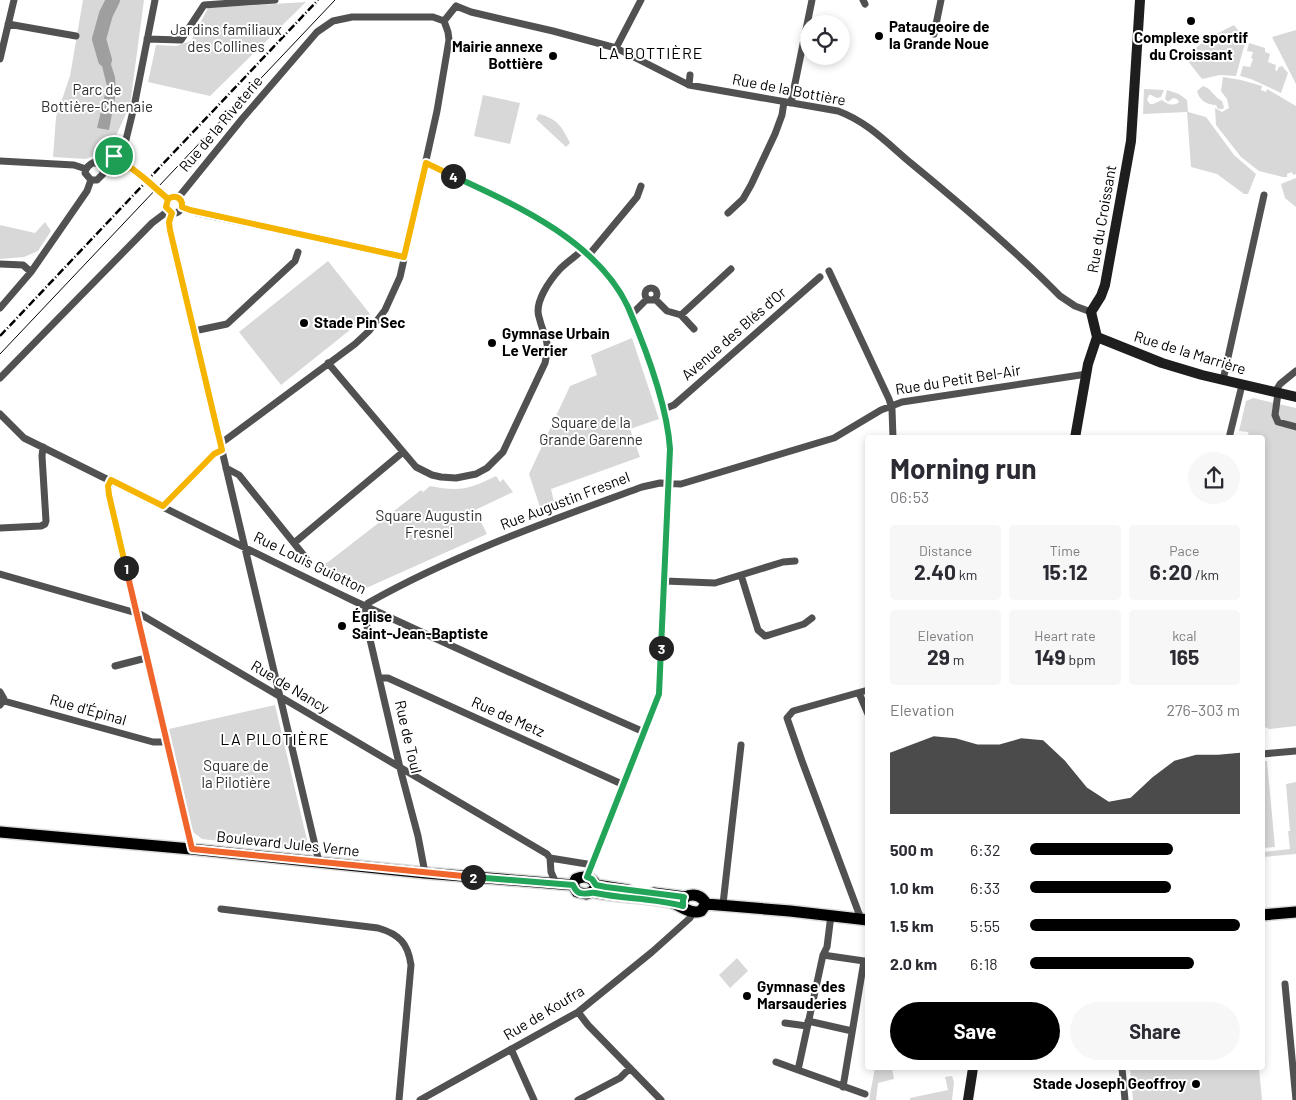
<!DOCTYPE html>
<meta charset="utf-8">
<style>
body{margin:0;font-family:Barlow,sans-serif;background:#f7f7f7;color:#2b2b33;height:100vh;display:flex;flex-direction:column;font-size:19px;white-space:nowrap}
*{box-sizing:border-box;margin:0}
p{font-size:16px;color:#7c7c81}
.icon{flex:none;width:28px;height:28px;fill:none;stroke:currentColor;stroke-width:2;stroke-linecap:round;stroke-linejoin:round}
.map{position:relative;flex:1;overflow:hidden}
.panel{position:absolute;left:865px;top:435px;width:400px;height:635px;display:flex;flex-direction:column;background:#fff;border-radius:5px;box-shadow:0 2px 8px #0003}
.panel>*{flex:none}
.controls{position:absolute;left:800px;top:15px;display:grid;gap:10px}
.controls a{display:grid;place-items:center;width:50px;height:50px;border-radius:50%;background:#fff;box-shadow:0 2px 8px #0003;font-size:25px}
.pin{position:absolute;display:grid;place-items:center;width:42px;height:42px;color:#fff;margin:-21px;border:2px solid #fff;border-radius:50%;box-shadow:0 1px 5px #0007}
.km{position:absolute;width:25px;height:25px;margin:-12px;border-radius:50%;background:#222;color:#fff;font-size:14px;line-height:25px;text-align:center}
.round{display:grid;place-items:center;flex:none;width:52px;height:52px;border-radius:26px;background:#f7f7f7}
.head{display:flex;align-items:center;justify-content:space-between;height:85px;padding:0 25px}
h1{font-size:28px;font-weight:700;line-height:38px}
.metrics{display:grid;grid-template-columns:repeat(3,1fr);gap:8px;height:85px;padding:5px 25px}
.metrics div{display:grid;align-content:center;border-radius:5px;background:#f7f7f7;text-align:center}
.metrics b{font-size:21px;font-weight:700}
.metrics small{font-size:14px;font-weight:400}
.metrics p{font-size:14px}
.chart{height:140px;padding:10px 25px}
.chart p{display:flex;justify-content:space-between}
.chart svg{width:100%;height:90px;margin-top:5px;fill:#000;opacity:.7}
.primary-button{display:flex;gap:10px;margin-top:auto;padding:10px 25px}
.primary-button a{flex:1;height:58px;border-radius:30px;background:#000;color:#fff;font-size:20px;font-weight:700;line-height:58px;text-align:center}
.primary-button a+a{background:#f7f7f7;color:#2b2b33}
ul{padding:0 25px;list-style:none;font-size:16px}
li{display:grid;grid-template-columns:80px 60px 1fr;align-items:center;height:38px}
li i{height:12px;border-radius:6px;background:#000}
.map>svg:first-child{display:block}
</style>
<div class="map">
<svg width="1296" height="1100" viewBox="0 0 1296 1100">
<rect width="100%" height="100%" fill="#fff"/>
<path fill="#d8d8d8" d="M 83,0 L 144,0 L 130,105 L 115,138 L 97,154 L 86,159 L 53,157 L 56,117 L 70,76 Z
M 306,2 L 210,96 L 148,82 L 156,45 L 176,46 L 191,41 L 208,8 Z
M 1234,25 L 1245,39 L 1245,43 L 1236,76 L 1220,75 L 1202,79 L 1187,60 C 1195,43 1219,33 1234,25 Z
M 1296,30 L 1296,84 L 1272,37 Z
M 1249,43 L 1265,48 L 1265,52 L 1270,54 L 1268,62 L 1276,65 L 1275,70 L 1277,71 L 1279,67 L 1282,66 L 1288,73 L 1281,93 L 1251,79 L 1240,76 L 1243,66 L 1250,67 L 1253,59 L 1251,58 L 1253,52 L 1247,51 Z
M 1223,77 L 1241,80 L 1262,86 L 1261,90 L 1266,92 L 1267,89 L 1296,106 L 1296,174 L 1293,175 L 1292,172 L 1287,174 L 1287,177 L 1283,177 L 1259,171 L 1241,157 L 1216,125 L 1215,108 L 1222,112 L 1229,108 L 1227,99 L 1221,91 Z
M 1203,86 C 1212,89 1214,97 1222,101 L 1224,107 L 1223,109 L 1218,109 L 1216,105 C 1207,105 1199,100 1197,91 Z
M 1144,89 L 1164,90 L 1161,97 L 1157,98 L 1151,95 L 1149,95 L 1147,100 L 1150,104 L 1153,104 L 1162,100 C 1167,104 1173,107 1179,102 L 1177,99 L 1173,98 L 1168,102 L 1165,99 L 1167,90 L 1179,94 L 1187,100 L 1188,112 L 1206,117 L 1234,155 L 1256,174 L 1248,194 L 1244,194 L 1217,174 L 1191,167 L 1187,112 L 1143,114 Z
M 483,95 L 520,103 L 510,144 L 474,136 Z
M 539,114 C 558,119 562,127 570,143 L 566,147 L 536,119 Z
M 1296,178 L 1296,207 L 1285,198 L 1281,184 Z
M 45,222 L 51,231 L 38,251 L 24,257 L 0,259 L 0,225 L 35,233 Z
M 328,261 L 370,314 L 281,385 L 239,332 Z
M 632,338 L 659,419 L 630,429 L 640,457 L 551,489 L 555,506 L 541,510 L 529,474 L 570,386 L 597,375 L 591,355 Z
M 1253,398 L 1296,408 L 1296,726 L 1269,729 L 1263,726 L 1263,629 L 1264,641 L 1262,618 L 1262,438 L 1249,437 L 1248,432 L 1239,431 L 1246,401 Z
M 496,476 L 500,482 L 503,479 L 513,492 L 475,510 L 487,534 L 364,589 L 336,580 L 323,566 L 421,490 L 423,492 L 430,486 C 459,492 470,489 496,476 Z
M 275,705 L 307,840 L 299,850 L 202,839 L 193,832 L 169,729 Z
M 1263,761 L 1267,761 L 1275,847 L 1263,848 Z
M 1296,782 L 1296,854 L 1263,857 L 1263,852 L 1290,849 L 1288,831 L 1290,831 L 1286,784 Z
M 737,958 L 748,971 L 730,988 L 719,975 Z
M 875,1068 L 892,1068 L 894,1079 L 878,1083 L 876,1100 L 869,1100 Z
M 1130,1068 L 1259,1068 L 1262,1100 L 1133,1100 Z
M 952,1076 L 954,1082 L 952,1100 L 910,1100 L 910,1098 L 948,1090 L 945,1077 Z"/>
<path fill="#9f9f9f" d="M 96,42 L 104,43 L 115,77 L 116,92 L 109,130 L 97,128 L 107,86 Z"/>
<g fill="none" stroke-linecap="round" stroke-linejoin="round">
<path stroke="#9f9f9f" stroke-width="14" d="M 105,60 L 99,39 L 106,14 L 113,0"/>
<defs>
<path id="primary" d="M 0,832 L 191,849 L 425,873 L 573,885
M 573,885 L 577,892 L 586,894 L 592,892 L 596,886
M 573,885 L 576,879 C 584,875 592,877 596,885
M 596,885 L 628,890
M 592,892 C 617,898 644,896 669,902 C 681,905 690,915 701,911 L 706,904
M 654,893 L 685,897
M 682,903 L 685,897 C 693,893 702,895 706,904
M 706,904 L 790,911 L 868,920
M 1262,915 L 1296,912"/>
</defs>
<use href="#primary" stroke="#dbdbdb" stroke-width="14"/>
<path stroke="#515151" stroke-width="7" d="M 863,0 L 865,4
M 456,6 L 471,12 L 553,31 L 616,48 L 689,85 L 838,111 C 868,122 888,144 912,164 C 963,206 1014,249 1060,296 L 1075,306 L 1091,312
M 444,21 L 456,6
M 8,24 L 76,36
M 934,34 L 941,0
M 147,39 L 181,40 L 204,5 L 275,0
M 616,48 L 641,0
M 0,59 L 14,0
M 689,85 L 690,75
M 791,103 L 812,0
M 123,152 L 134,107 L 155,0
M111 162a10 10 0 1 1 20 0a10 10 0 1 1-20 0Z
M 0,161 L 74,165 L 86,169
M 96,163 L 103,168 L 103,174 L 97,180 L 91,180 L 85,173 C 86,162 102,159 112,159
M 426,163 C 441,169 456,177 471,184 C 530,211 599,246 628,307 C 646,349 667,404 670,449 L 659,694 L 587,877
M 130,167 L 144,178 L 168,199
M166 205a8 8 0 1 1 16 0a8 8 0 1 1-16 0Z
M 178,198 L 242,119 L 317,32 L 333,21 L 352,17 L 433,17 L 444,21
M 182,207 L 197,213 L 404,257
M 172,213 L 169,222 L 170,230 L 319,862
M 728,213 L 743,199 L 751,185 L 775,134 L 782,115 L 784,102
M 588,256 L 637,197 L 641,186
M 0,264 L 23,265 L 31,272
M 829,271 L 889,399 L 892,409 L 893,438
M645 294a6 6 0 1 1 12 0a6 6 0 1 1-12 0Z
M 655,299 L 667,311 L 681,315 L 731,269
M 0,308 L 31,272 L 87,191 L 91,180
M 631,315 L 647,299
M 681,315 L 694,329
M 194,331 L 227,324 L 295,261 L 298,252
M 328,363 L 416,467 L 432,475 L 441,477 L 456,478 L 476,474 L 487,468 L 503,452 L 545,363 C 551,340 544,338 539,317 C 534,302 550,280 560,269 C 567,262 575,257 581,251
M 0,378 L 152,223 L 168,211
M 1223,380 L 1264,195
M 1275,392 L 1280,384 L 1296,371
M 1278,393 L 1275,415 L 1278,422 L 1296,427
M 664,409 L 674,405 L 820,277
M 0,414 L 24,438 C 133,492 242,547 352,600 C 449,645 546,689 644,732
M 1229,438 L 1242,385
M 220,444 L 355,344 L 369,331 L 385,310 L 400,277 L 437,111 L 449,40 L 448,32 L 444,21
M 226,468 L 239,475 L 306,558
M 111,480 L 108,486 L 109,495 L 191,849
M 163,506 L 214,454 L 222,450
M 0,528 L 41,526 L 45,524 L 46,521 L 42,456 L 43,447
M 294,543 L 403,452
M 0,574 L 140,614 L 547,854 L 550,858 L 551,872 L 556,883
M 741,575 L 758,630 L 765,636 L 769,635 L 804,624 L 812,618
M 665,581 L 715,583 L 783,562 L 795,561
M 366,606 L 368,603 C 455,554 549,521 642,487 L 660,483 L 681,484 L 834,438 L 881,410 L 902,402 L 1087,374
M 366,606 L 365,618 L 401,772 L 418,836 L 425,873
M 115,666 L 146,658
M 380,678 L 388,678 L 624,785
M 0,692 L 4,699 L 0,705
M 859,693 L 868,714
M 4,701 L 153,742 L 166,742
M 1262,754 L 1296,751
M 550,858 L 593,865
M 723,904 L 741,745
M 221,909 L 378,928 C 399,934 408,943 411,965 L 399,1100
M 831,915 L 827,947 L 823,955 L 798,1070 L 865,1094
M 861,919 L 802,761 L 787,718 L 793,711 L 868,690
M 823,955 L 864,961 L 843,1087
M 1285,984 L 1296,1100
M 578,1012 L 588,1025 L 661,1100
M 808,1021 L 852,1031
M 785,1023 L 807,1026
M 511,1049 L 534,1100
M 776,1062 L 798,1070
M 1122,1068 L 1125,1100
M 420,1100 L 578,1012 L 652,952 L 690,918 L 693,912
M 578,1100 L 620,1078 L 630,1068"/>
<path stroke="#1e1e1e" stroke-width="10" d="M 1097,337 L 1162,363 L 1202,375 L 1296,397
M 1075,438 L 1088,364 L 1097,337 L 1091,312 L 1101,296 L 1105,285 L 1131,141 L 1140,0
M 968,1100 L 973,1068"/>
<use href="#primary" stroke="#000" stroke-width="11"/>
<path stroke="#000" stroke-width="1" d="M 0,354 L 335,0"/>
<path stroke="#000" stroke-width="2.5" stroke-dasharray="8 2.5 1 2.5" stroke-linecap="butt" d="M 0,336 L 318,0"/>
</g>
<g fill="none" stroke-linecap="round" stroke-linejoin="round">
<defs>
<path id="split-1" d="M 114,156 L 120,152 L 126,154 L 130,158 L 130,167 L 144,178 L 168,199 L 166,207 L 172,213 L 169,222 L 170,230 L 222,450 L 214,454 L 163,506 L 111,480 L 108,486 L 109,495 L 126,568"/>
<path id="split-2" d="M 126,568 L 192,849 L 473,877"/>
<path id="split-3" d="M 473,877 L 573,885 C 575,889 576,892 580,893 C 586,895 590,892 595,893 C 624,899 654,898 683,906 L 683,900 L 684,897 L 606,887 L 596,885 L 592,879 L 587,877 L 659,694 L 661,648"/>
<path id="split-4" d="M 453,176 C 516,205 597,241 628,307 C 646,349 667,404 670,449 L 661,648"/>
<path id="split-5" d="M 114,156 L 112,164 L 116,171 L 122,172 L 130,167 L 144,178 L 168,199 C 175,194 183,198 182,207 L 190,210 L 404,257 L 426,163 L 453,176"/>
</defs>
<use href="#split-1" stroke="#fff" stroke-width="10"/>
<use href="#split-2" stroke="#fff" stroke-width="10"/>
<use href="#split-3" stroke="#fff" stroke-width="10"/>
<use href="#split-4" stroke="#fff" stroke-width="10"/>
<use href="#split-5" stroke="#fff" stroke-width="10"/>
<use href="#split-1" stroke="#f5b400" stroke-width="6"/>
<use href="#split-2" stroke="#f0652b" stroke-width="6"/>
<use href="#split-3" stroke="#22a559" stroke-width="6"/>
<use href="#split-4" stroke="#22a559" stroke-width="6"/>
<use href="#split-5" stroke="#f5b400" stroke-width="6"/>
</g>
<g fill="#000" stroke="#fff" stroke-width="2">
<circle cx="1191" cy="21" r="5"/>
<circle cx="879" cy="36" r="5"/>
<circle cx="553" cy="56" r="5"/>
<circle cx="304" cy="323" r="5"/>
<circle cx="492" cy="343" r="5"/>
<circle cx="342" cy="626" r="5"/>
<circle cx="747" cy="996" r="5"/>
<circle cx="1196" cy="1084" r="5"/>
</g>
<g text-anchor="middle" stroke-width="4" stroke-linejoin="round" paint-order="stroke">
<g font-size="15" font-weight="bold" fill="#000" stroke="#fff" text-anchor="start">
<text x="889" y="32">Pataugeoire de<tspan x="889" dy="17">la Grande Noue</tspan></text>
<text x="1191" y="43" text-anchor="middle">Complexe sportif<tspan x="1191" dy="17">du Croissant</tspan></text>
<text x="543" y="52" text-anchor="end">Mairie annexe<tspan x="543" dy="17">Bottière</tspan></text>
<text x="314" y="328">Stade Pin Sec</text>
<text x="502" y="339">Gymnase Urbain<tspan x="502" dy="17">Le Verrier</tspan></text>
<text x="352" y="622">Église<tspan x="352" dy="17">Saint-Jean-Baptiste</tspan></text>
<text x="757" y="992">Gymnase des<tspan x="757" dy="17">Marsauderies</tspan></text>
<text x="1186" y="1089" text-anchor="end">Stade Joseph Geoffroy</text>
</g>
<g font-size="15" fill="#2f2f2f" stroke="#fff">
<text x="226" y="35">Jardins familiaux<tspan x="226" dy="17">des Collines</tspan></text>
<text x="97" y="95">Parc de<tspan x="97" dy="17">Bottière-Chenaie</tspan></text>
<text x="591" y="428">Square de la<tspan x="591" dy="17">Grande Garenne</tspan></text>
<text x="429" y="521">Square Augustin<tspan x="429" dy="17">Fresnel</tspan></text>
<text x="236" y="771">Square de<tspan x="236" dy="17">la Pilotière</tspan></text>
</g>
<g font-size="15" fill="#000" stroke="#fff">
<text transform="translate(789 90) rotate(11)" y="5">Rue de la Bottière</text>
<text transform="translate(221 124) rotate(-50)" y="5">Rue de la Riveterie</text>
<text transform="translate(1102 219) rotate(-80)" y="5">Rue du Croissant</text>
<text transform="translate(734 334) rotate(-41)" y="5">Avenue des Blés d'Or</text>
<text transform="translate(1190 353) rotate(17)" y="5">Rue de la Marrière</text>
<text transform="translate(958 380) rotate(-9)" y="5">Rue du Petit Bel-Air</text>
<text transform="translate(565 501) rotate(-21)" y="5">Rue Augustin Fresnel</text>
<text transform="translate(310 563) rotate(26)" y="5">Rue Louis Guiotton</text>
<text transform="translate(290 687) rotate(31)" y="5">Rue de Nancy</text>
<text transform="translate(88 710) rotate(16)" y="5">Rue d'Épinal</text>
<text transform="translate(508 717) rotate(24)" y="5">Rue de Metz</text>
<text transform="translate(408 737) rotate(77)" y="5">Rue de Toul</text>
<text transform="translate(288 844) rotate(6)" y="5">Boulevard Jules Verne</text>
<text transform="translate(544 1013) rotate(-31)" y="5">Rue de Koufra</text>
</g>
<g font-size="16" letter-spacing="1" fill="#000" stroke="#fff">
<text x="651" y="59">LA BOTTIÈRE</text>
<text x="275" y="745">LA PILOTIÈRE</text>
</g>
</g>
</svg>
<div class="controls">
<a><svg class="icon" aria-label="locate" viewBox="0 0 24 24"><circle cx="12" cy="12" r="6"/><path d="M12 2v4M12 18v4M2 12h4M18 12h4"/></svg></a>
</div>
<div class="pin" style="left:114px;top:156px;background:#1e9e55"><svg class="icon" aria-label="arrive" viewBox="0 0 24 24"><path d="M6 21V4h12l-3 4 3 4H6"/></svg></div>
<b class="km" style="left:126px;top:568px">1</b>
<b class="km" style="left:473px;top:877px">2</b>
<b class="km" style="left:661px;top:648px">3</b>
<b class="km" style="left:453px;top:176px">4</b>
<section class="panel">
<div class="head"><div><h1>Morning run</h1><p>06:53</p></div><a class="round"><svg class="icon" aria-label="share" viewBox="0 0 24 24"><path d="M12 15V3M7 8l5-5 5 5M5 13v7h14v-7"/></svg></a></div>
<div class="metrics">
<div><p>Distance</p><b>2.40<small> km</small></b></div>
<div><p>Time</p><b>15:12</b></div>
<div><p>Pace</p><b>6:20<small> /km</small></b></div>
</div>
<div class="metrics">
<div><p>Elevation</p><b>29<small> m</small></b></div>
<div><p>Heart rate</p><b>149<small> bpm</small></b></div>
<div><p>kcal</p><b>165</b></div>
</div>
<div class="chart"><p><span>Elevation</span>276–303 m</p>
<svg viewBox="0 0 160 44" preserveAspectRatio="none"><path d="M0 44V14L10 10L20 6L30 7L40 10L50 10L60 7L70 8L80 18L90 31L100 38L110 36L120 26L130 18L140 15L150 15L160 14V44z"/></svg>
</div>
<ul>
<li><b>500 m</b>6:32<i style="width:68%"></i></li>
<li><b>1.0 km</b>6:33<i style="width:67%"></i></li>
<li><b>1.5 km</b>5:55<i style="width:100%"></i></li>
<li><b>2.0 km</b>6:18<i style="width:78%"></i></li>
</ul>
<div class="primary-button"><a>Save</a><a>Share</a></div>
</section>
</div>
